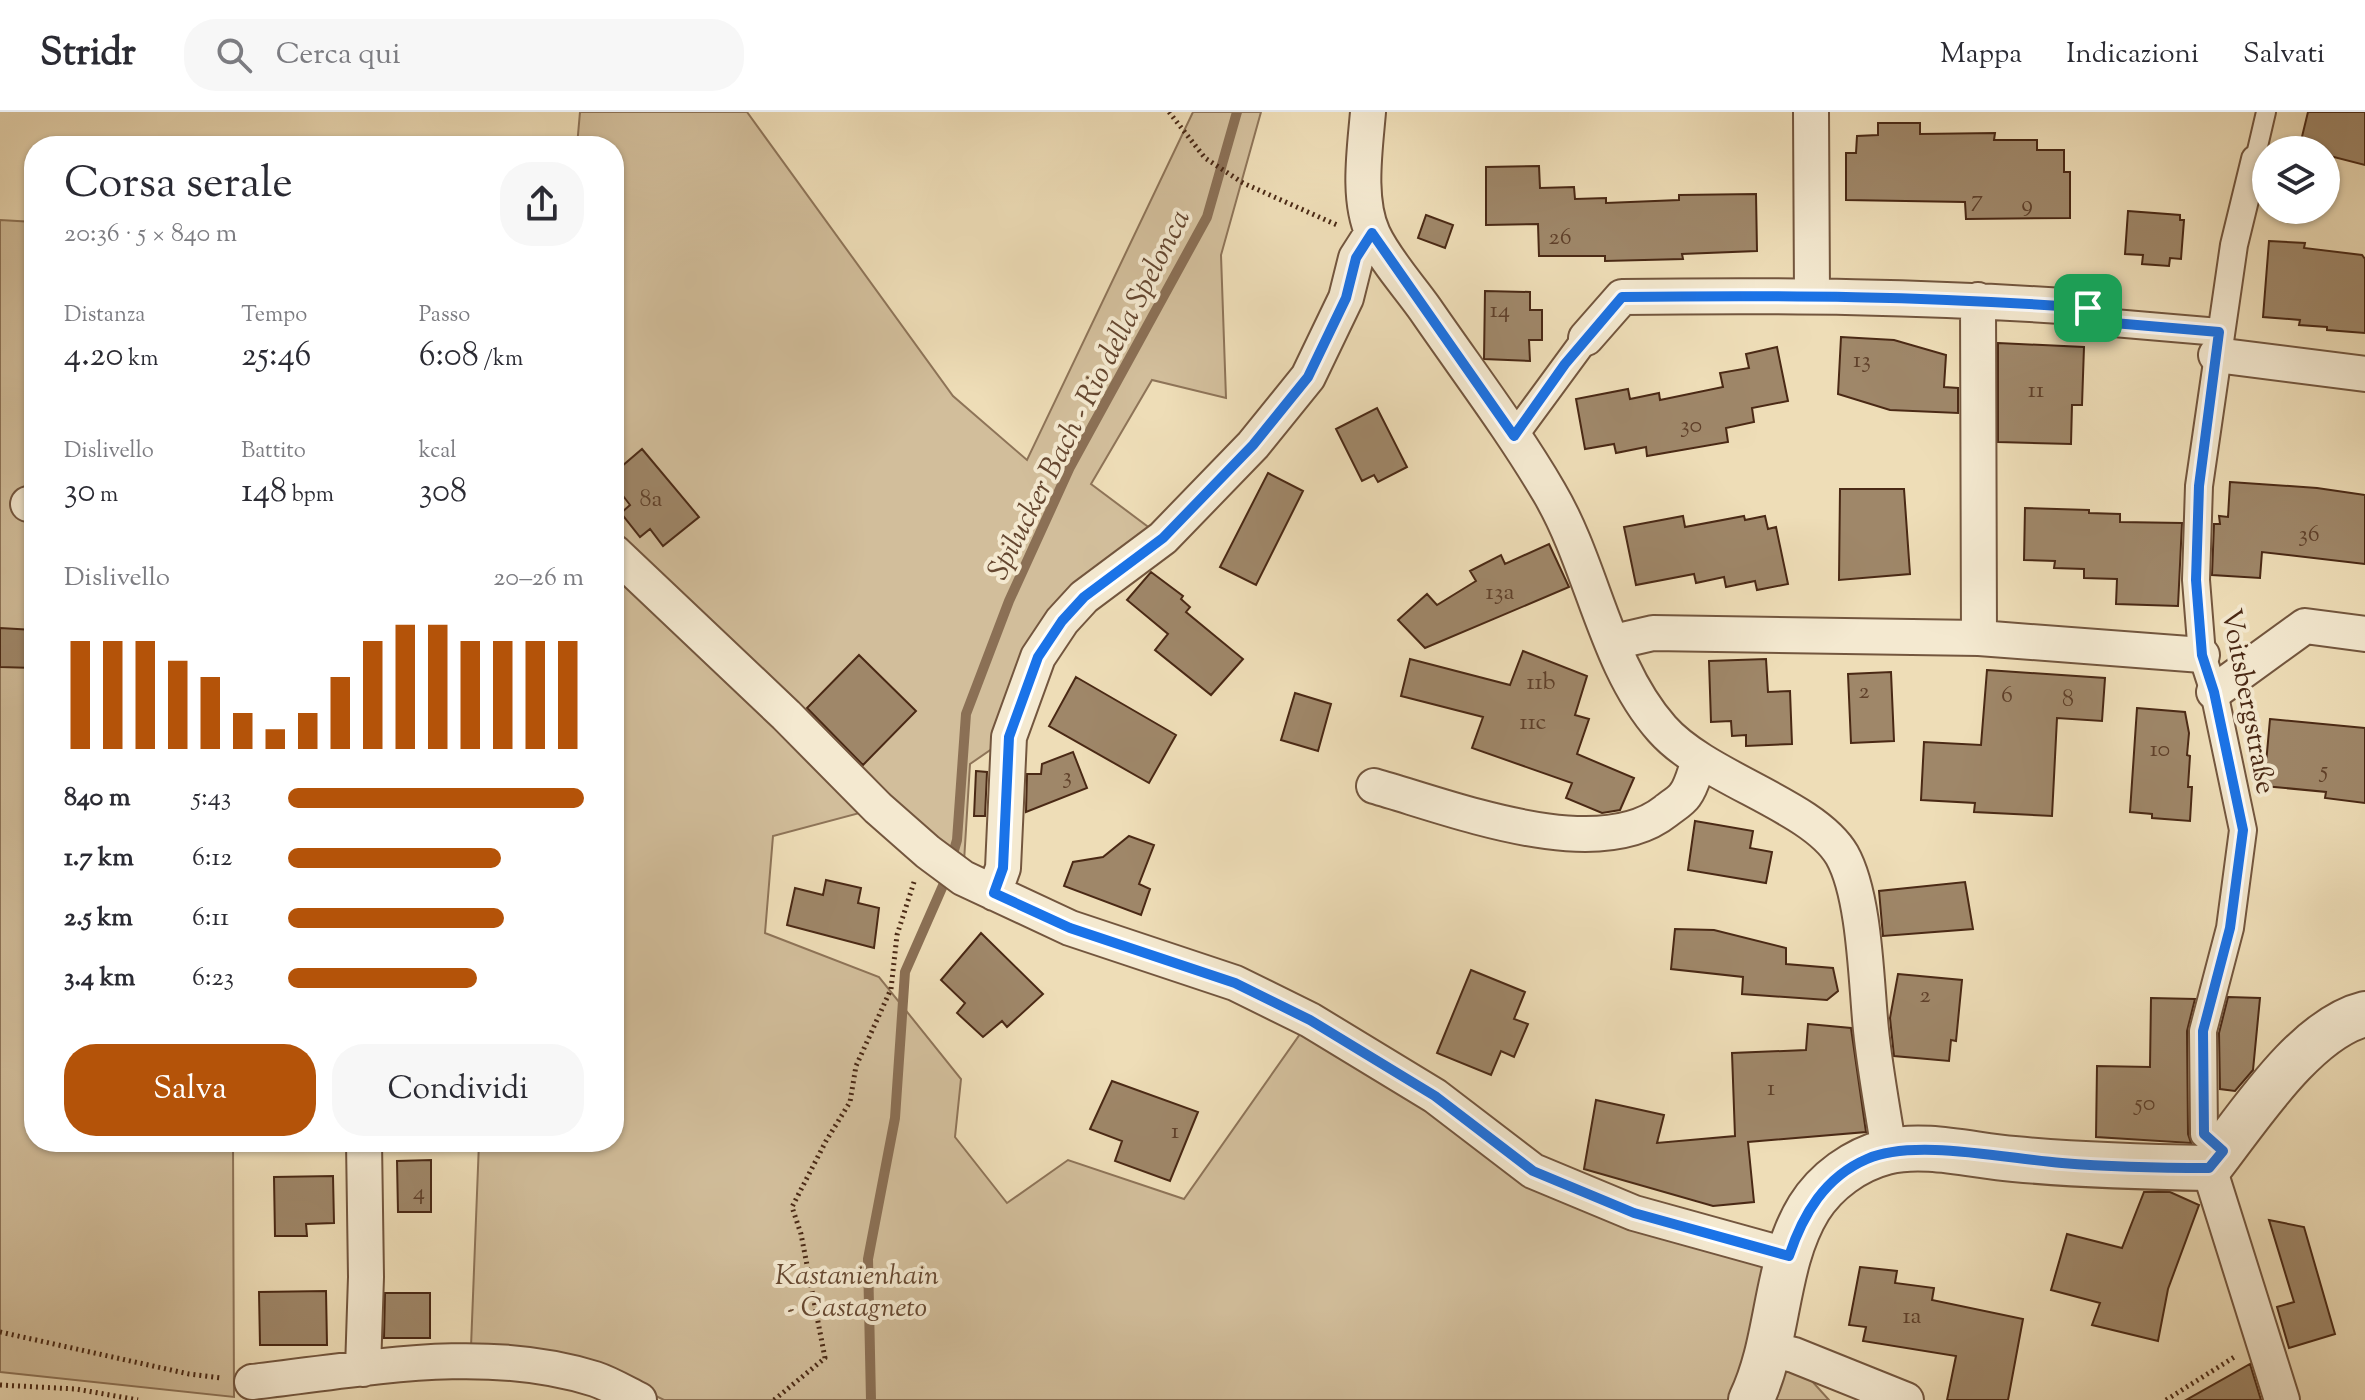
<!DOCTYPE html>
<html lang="it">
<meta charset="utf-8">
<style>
body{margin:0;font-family:"Sorts Mill Goudy",serif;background:#f7f7f7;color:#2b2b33;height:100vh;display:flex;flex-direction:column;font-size:30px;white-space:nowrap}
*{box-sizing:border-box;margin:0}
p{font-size:26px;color:#7c7c81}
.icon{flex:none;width:44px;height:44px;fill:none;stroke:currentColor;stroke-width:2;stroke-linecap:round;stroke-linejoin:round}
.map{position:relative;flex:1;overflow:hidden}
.side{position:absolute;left:24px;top:24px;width:600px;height:1016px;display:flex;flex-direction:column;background:#fff;border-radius:32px;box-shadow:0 2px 6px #0004}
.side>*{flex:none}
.controls{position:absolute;left:2252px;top:24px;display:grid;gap:16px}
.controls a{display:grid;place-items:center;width:88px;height:88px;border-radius:50%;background:#fff;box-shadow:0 2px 6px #0004;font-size:40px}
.pin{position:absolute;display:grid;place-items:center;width:68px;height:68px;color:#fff;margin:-34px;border-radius:16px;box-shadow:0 4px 12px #0006}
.round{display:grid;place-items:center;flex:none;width:84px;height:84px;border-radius:32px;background:#f7f7f7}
.overview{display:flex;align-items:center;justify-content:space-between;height:136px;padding:0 40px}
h1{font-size:44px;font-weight:600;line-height:60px}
.figures{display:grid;grid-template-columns:repeat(3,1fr);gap:12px;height:136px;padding:8px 40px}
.figures div{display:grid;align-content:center}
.figures b{font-size:34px;font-weight:600}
.figures small{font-size:22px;font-weight:400}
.figures p{font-size:22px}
.chart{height:224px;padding:16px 40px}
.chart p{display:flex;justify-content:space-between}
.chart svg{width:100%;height:144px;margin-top:8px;stroke:#b45309;stroke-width:6}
.button{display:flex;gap:16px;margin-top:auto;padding:16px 40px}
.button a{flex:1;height:92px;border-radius:32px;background:#b45309;color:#fff;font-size:32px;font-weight:600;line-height:92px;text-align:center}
.button a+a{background:#f7f7f7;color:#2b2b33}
ul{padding:0 40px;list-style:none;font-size:26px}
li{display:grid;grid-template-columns:128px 96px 1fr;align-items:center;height:60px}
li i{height:20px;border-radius:10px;background:#b45309}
header{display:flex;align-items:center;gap:48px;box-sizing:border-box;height:112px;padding:0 40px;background:#fff;border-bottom:2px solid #e1e1e2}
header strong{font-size:38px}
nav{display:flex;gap:44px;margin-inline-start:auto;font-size:28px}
.search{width:560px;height:72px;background:#f7f7f7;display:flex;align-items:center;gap:20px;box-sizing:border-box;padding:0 28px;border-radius:32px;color:#7c7c81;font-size:30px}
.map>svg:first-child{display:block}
</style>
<header>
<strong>Stridr</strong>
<div class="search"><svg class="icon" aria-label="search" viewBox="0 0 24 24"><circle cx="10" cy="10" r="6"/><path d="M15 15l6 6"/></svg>Cerca qui</div>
<nav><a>Mappa</a><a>Indicazioni</a><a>Salvati</a></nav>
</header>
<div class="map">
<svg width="2365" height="1288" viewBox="0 0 2365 1288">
<rect width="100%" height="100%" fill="#eeddb7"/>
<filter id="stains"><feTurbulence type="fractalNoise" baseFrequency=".0025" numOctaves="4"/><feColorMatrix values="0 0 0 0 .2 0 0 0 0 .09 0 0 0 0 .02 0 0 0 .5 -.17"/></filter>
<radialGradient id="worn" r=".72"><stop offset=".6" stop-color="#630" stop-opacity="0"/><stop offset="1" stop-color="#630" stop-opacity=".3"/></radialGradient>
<path fill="#d2be9b" stroke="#8e7458" stroke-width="2" d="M 580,0 L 747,0 L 953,284 L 1027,348 L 1193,0 L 1261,0 L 1221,143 L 1226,286 L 1152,268 L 1091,372 L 1163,426 L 1084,485 L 1009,625 L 970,652 L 963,766 L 878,696 L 773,724 L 765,821 L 879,865 L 961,967 L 955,1025 L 1007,1091 L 1068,1048 L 1184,1087 L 1310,908 L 1533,1059 L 1789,1144 L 1770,1236 L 1811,1268 L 1829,1288 L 664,1288 L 601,1257 L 471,1235 L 479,1030 L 614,1030 L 614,34 L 577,34 Z
M 0,108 L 34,110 L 34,1030 L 233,1030 L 234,1285 L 0,1260 Z"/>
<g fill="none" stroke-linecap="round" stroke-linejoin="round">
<path stroke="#8b7055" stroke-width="10" d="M 871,1288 L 868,1147 L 895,1006 L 905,860 L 945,769 L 957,728 L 966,602 L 1009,489 L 1070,355 L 1207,105 L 1237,0"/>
</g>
<path fill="#9f8769" stroke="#4a2915" stroke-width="2" d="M 2308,0 L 2365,0 L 2365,53 L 2326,43 L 2326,38 L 2299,37 Z
M 1878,11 L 1920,11 L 1920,22 L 1995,21 L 1994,28 L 2037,28 L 2037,38 L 2064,38 L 2064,60 L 2070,60 L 2070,106 L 1966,107 L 1965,90 L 1846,88 L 1846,41 L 1856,41 L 1857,24 L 1878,23 Z
M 1539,54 L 1540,76 L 1574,75 L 1575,87 L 1606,86 L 1606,91 L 1679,88 L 1679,83 L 1756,82 L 1757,139 L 1682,142 L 1683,147 L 1605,149 L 1605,144 L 1539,144 L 1538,112 L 1486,113 L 1486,55 Z
M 2128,99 L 2180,103 L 2180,108 L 2184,108 L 2181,147 L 2170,146 L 2169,154 L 2142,152 L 2143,143 L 2125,142 Z
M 1426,103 L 1453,113 L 1445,136 L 1418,126 Z
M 2269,129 L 2305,131 L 2304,136 L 2362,143 L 2365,147 L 2365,221 L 2327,218 L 2327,215 L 2299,213 L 2300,208 L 2263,205 Z
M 1485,179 L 1530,180 L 1530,198 L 1542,198 L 1542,228 L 1529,228 L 1530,249 L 1484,247 Z
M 1841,225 L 1894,228 L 1946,243 L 1944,275 L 1958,276 L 1958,301 L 1890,298 L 1838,282 Z
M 1998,231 L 2084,235 L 2082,293 L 2072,293 L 2071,332 L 1998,330 Z
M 1777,235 L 1788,289 L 1752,296 L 1754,310 L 1726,316 L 1728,330 L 1647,344 L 1646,335 L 1616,341 L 1614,332 L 1585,337 L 1576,287 L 1628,277 L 1630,287 L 1659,281 L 1660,288 L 1723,275 L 1720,261 L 1749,256 L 1746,242 Z
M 1377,296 L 1407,355 L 1378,370 L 1374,363 L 1362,369 L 1336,317 Z
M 642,337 L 699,405 L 663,434 L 650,417 L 640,425 L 621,401 L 630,393 L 614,372 L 614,361 Z
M 1268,361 L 1303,379 L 1256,473 L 1220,455 Z
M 2230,370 L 2317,376 L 2365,383 L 2365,452 L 2262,440 L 2260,466 L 2212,463 L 2214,412 L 2220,412 L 2219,404 L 2228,405 Z
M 1840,377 L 1904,377 L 1910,462 L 1839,468 Z
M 2025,396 L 2089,398 L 2089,401 L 2120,402 L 2120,410 L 2182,411 L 2178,494 L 2116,492 L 2117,467 L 2084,466 L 2084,457 L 2054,456 L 2055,449 L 2024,448 Z
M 1683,404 L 1685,415 L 1744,404 L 1745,408 L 1765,404 L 1768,417 L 1776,415 L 1788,472 L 1757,478 L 1755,469 L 1726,475 L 1724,465 L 1696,471 L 1694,462 L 1636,473 L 1624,415 Z
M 1549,432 L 1569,475 L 1425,536 L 1398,508 L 1427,482 L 1437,493 L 1476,469 L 1470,459 L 1501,443 L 1505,452 Z
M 1151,460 L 1183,484 L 1181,487 L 1190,495 L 1186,500 L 1243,547 L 1211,583 L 1155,538 L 1168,522 L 1127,488 Z
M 0,516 L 34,518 L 34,556 L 0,555 Z
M 1523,539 L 1587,564 L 1575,603 L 1589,607 L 1577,642 L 1634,666 L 1620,698 L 1602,701 L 1566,686 L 1572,671 L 1472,636 L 1483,605 L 1401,584 L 1410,547 L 1510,573 Z
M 859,543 L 916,599 L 863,653 L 807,596 Z
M 1766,547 L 1768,580 L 1790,579 L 1792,632 L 1746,634 L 1746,623 L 1732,624 L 1731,609 L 1711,610 L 1709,549 Z
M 1987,558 L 2105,566 L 2102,609 L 2057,606 L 2052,704 L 1974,700 L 1975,691 L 1921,688 L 1924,630 L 1981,633 Z
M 1891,560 L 1894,629 L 1851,631 L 1848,562 Z
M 1076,565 L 1176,623 L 1149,671 L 1049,614 Z
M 1295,581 L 1331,592 L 1318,639 L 1281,628 Z
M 2137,596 L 2185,600 L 2189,621 L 2187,643 L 2190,644 L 2188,675 L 2192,675 L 2190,709 L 2152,706 L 2152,702 L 2130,700 Z
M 2270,607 L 2365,616 L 2365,691 L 2325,686 L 2326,680 L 2264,674 Z
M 1073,640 L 1087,676 L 1026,700 L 1027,662 L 1041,662 L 1042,652 Z
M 976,659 L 987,660 L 985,704 L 974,704 Z
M 1695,709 L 1753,719 L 1750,736 L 1772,740 L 1766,771 L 1688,758 Z
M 1129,724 L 1154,733 L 1139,772 L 1150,777 L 1141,803 L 1064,774 L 1073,750 L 1103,745 Z
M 826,768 L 861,776 L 858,791 L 879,796 L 874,836 L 787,813 L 795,776 L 823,783 Z
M 1965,770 L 1973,817 L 1883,824 L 1879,779 Z
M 1675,817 L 1714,818 L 1786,836 L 1786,852 L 1833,856 L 1838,879 L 1827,888 L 1742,882 L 1743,865 L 1671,857 Z
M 981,821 L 1043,882 L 1007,915 L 1002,909 L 983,925 L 957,901 L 965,891 L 941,868 Z
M 1471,858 L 1525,880 L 1514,907 L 1528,912 L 1514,945 L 1501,939 L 1491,963 L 1437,941 Z
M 1898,862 L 1962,868 L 1956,929 L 1951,928 L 1949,949 L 1894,944 L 1890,906 Z
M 2228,885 L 2260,886 L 2253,958 L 2235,979 L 2220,977 L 2219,921 Z
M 2151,886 L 2195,887 L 2187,919 L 2188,1022 L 2191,1031 L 2096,1025 L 2097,954 L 2150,955 Z
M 1808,912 L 1851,916 L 1866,1020 L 1748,1030 L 1754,1090 L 1713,1094 L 1584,1057 L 1596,988 L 1664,1003 L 1657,1031 L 1735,1024 L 1732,941 L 1806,938 Z
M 1112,969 L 1198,1000 L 1170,1069 L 1115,1049 L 1122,1029 L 1090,1017 Z
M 431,1048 L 431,1100 L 398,1100 L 397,1049 Z
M 333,1064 L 334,1111 L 306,1112 L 307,1124 L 275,1124 L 274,1065 Z
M 2144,1080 L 2170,1080 L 2199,1093 L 2168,1177 L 2158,1229 L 2092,1213 L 2100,1191 L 2051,1178 L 2067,1122 L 2122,1136 Z
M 2269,1108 L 2304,1115 L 2335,1222 L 2289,1236 L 2277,1195 L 2294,1190 Z
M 1860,1155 L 1897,1159 L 1895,1171 L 1934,1176 L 1932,1188 L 2023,1207 L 2008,1288 L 1947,1288 L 1956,1244 L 1863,1229 L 1866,1215 L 1849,1213 Z
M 326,1179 L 327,1233 L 260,1233 L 259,1180 Z
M 385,1181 L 430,1181 L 430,1226 L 384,1226 Z
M 2250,1252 L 2261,1288 L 2186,1288 Z"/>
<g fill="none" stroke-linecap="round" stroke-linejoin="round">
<defs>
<path id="service" d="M 2255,47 L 2266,0"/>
<path id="pedestrian" d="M 2088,196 L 2102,210 L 2219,220
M 1514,324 L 1586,226
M 2223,1039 L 2204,1022 L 2203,919 L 2230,816 L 2243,718 L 2214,580 L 2202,543 L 2196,468 L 2199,374 L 2234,133 L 2255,47"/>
<path id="minor" d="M 1368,0 C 1365,37 1357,87 1373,122 C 1385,148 1408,173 1425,197 C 1467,258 1512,317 1549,380 C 1593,454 1605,553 1662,617 C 1706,667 1813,693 1842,743 C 1865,784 1866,869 1871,918 C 1875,958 1883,999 1889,1039
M 1811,0 L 1812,183
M 1978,188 L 1979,526
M 1586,226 L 1622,185 C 1778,183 1932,184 2088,196
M 2216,243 L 2365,262
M 28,392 L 34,393
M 614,440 L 786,603 L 878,696 L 928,740 L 963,766 L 1070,816 L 1235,871 L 1310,908 L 1435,984 L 1533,1059 L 1634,1101 L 1789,1144
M 1614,530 L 1653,521 L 1979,526 L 2202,543
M 2214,580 L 2305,514 L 2365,522
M 1374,674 C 1452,696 1597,754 1666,699 C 1672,694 1681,689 1685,683 C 1692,674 1695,659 1699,649
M 994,781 L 1003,756 L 1009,625 L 1038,545 L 1062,509 L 1084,485 L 1163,426 L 1253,333 L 1308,265 L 1346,186 L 1356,146 L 1372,121
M 2209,1056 L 2282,1288
M 1770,1237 L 1794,1243 L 1906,1288
M 363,1257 L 366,1165 L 364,1030
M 252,1270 C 365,1257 484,1232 595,1267 C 610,1272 625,1281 639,1288"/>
<path id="tertiary" d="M 1751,1288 C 1780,1228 1774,1153 1809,1096 C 1826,1069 1855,1048 1886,1040 C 1925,1030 1974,1044 2014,1047 C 2079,1053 2144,1055 2209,1056 C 2247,1008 2304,917 2365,902"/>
</defs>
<use href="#service" stroke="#73563e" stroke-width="22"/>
<use href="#pedestrian" stroke="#73563e" stroke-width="30"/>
<use href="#minor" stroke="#73563e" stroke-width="38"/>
<use href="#tertiary" stroke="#73563e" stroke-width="48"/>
<path stroke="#4a2915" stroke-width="5" stroke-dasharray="2 4" stroke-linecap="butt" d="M 1169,0 L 1205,46 L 1243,71 L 1337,113
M 0,1220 L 189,1262 L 222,1266
M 0,1273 L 76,1277 L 138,1288
M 774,1288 L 825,1246 L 801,1122 L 792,1095 L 826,1029 L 850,990 L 856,954 L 891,877 L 897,823 L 915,767
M 2166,1288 L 2236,1244"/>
<use href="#service" stroke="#f4e9d0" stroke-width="18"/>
<use href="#pedestrian" stroke="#f4e9d0" stroke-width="26"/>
<use href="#minor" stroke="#f4e9d0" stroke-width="34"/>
<use href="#tertiary" stroke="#f4e9d0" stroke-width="44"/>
</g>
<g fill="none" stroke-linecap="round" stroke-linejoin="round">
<defs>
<path id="route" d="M 1372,121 L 1514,324 L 1565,252 L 1622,185 C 1778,183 1932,184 2088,196 L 2102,210 L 2219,220 L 2199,374 L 2196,468 L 2202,543 L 2214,580 L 2243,718 L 2230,816 L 2203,919 L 2204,1022 L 2223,1039 L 2209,1056 C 2160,1056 2111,1055 2062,1051 C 2008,1047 1914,1026 1867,1047 C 1825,1065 1803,1102 1789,1144 L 1634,1101 L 1533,1059 L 1435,984 L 1310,908 L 1235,871 L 1070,816 L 994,781 L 1003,756 L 1009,625 L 1038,545 L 1062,509 L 1084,485 L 1163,426 L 1253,333 L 1308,265 L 1346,186 L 1356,146 Z"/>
</defs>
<use href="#route" stroke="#fff" stroke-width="16"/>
<use href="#route" stroke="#1a73e8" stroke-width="10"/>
</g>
<g text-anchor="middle" stroke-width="8" stroke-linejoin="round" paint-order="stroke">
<g font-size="24" fill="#5f402a">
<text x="1977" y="94">7</text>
<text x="2027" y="99">9</text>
<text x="1560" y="132">26</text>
<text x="1500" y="205">14</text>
<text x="1862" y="255">13</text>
<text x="2036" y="285">11</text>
<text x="1691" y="320">30</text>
<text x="651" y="394">8a</text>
<text x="2309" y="429">36</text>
<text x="1500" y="487">13a</text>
<text x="1541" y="577">11b</text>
<text x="1864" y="586">2</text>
<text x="2007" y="590">6</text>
<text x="2068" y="594">8</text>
<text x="1533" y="617">11c</text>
<text x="2160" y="644">10</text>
<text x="2324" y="665">5</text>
<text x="1067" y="671">3</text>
<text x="1925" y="890">2</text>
<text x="1771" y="983">1</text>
<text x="2145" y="998">50</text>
<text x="1175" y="1026">1</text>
<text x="419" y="1087">4</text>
<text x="1912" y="1211">1a</text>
</g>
<g font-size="28" fill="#4a2915" stroke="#f4e9d0">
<text transform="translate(2250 589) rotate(79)" y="10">Voitsbergstraße</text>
</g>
<g font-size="28" font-style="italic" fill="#654730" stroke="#f4e9d0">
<text x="857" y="1172">Kastanienhain<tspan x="857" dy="32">- Castagneto</tspan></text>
</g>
<g font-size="30" font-style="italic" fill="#654730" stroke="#f4e9d0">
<text transform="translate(1088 282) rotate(-63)" y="10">Spilucker Bach - Rio della Spelonca</text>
</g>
</g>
<rect width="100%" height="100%" filter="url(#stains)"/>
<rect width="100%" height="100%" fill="url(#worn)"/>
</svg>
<div class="controls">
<a><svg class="icon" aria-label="layers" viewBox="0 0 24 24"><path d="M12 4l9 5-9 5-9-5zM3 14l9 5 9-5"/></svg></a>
</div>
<div class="pin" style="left:2088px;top:196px;background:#1e9e55"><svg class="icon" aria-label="arrive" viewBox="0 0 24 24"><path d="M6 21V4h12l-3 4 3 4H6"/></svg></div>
<section class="side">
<div class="overview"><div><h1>Corsa serale</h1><p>20:36 · 5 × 840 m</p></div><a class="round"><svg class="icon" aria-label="share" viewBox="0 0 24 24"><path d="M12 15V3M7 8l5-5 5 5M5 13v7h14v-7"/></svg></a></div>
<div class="figures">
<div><p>Distanza</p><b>4.20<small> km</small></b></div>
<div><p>Tempo</p><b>25:46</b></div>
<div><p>Passo</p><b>6:08<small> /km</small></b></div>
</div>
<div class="figures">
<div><p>Dislivello</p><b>30<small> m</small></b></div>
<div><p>Battito</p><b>148<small> bpm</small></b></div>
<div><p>kcal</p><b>308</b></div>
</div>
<div class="chart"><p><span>Dislivello</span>20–26 m</p>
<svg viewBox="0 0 160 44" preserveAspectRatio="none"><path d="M5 44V11M15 44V11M25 44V11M35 44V17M45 44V22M55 44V33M65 44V38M75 44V33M85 44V22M95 44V11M105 44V6M115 44V6M125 44V11M135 44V11M145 44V11M155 44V11"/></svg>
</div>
<ul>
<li><b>840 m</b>5:43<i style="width:100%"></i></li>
<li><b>1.7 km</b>6:12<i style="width:72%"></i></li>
<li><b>2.5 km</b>6:11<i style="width:73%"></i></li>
<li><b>3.4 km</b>6:23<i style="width:64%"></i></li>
</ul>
<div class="button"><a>Salva</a><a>Condividi</a></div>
</section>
</div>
